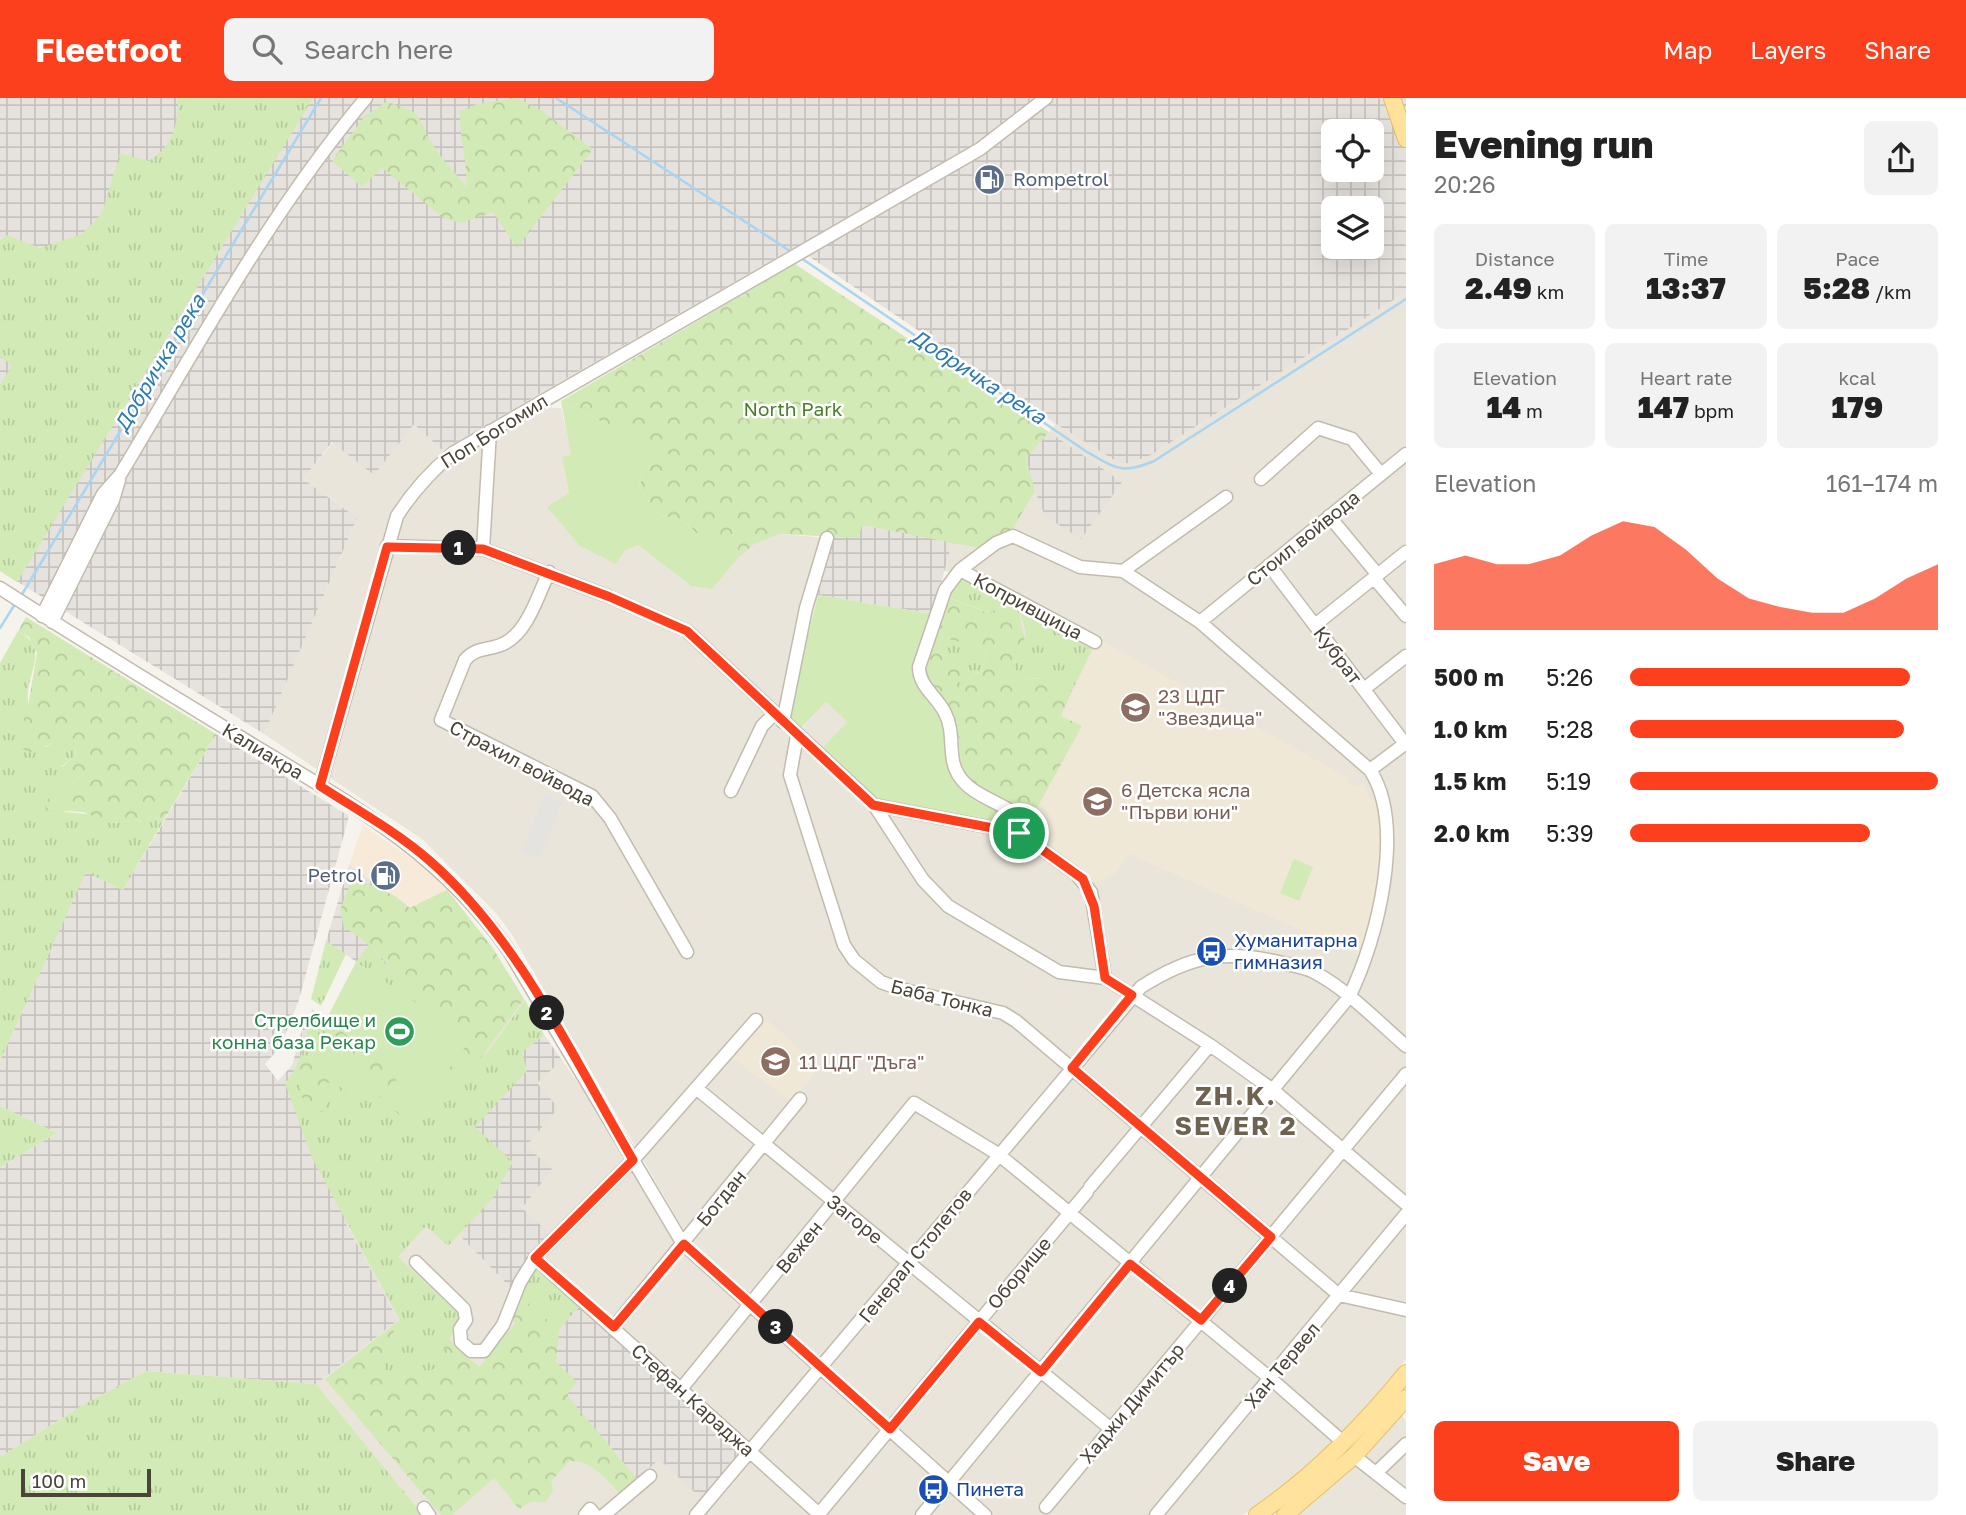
<!DOCTYPE html>
<meta charset="utf-8">
<style>
body{margin:0;font-family:"Golos Text",sans-serif;background:#f2f2f2;color:#222;height:100vh;display:flex;flex-direction:column;font-size:26px;white-space:nowrap}
*{box-sizing:border-box;margin:0}
p{font-size:23px;color:#767676}
.icon{flex:none;width:38px;height:38px;fill:none;stroke:currentColor;stroke-width:2;stroke-linecap:round;stroke-linejoin:round}
.map{position:relative;flex:1;overflow:hidden}
.sheet{display:flex;flex-direction:column;background:#fff;width:560px}
.sheet>*{flex:none}
.fabs{position:absolute;left:1321px;top:21px;display:grid;gap:14px}
.fabs a{display:grid;place-items:center;width:63px;height:63px;border-radius:10px;background:#fff;box-shadow:0 7px 28px #0002;font-size:35px}
.scale{position:absolute;left:21px;bottom:18px;width:130px;box-sizing:border-box;padding-left:7px;border:4px solid #4b4439;border-top:0;font-size:19px;line-height:24px;white-space:nowrap;color:#4b4439;-webkit-text-stroke:5px #fff;paint-order:stroke}
.pin{position:absolute;display:grid;place-items:center;width:60px;height:60px;color:#fff;margin:-30px;border:4px solid #fff;border-radius:50%;box-shadow:0 2px 7px #0007}
.km{position:absolute;width:35px;height:35px;margin:-18px;border-radius:50%;background:#222;color:#fff;font-size:19px;line-height:35px;text-align:center}
.round{display:grid;place-items:center;flex:none;width:74px;height:74px;border-radius:10px;background:#f2f2f2}
.summary{display:flex;align-items:center;justify-content:space-between;height:119px;padding:0 28px}
h1{font-size:38px;font-weight:800;line-height:52px}
.figures{display:grid;grid-template-columns:repeat(3,1fr);gap:10px;height:119px;padding:7px 28px}
.figures div{display:grid;align-content:center;border-radius:10px;background:#f2f2f2;text-align:center}
.figures b{font-size:30px;font-weight:800}
.figures small{font-size:19px;font-weight:400}
.figures p{font-size:19px}
.chart{height:196px;padding:14px 28px}
.chart p{display:flex;justify-content:space-between}
.chart svg{width:100%;height:126px;margin-top:7px;fill:#fc3f1d;opacity:.7}
.button{display:flex;gap:14px;margin-top:auto;padding:14px 28px}
.button a{flex:1;height:80px;border-radius:10px;background:#fc3f1d;color:#fff;font-size:28px;font-weight:800;line-height:80px;text-align:center}
.button a+a{background:#f2f2f2;color:#222}
ul{padding:0 28px;list-style:none;font-size:23px}
li{display:grid;grid-template-columns:112px 84px 1fr;align-items:center;height:52px}
li i{height:18px;border-radius:9px;background:#fc3f1d}
header{display:flex;align-items:center;gap:42px;box-sizing:border-box;height:98px;padding:0 35px;background:#fc3f1d;color:#fff}
header strong{font-size:33px}
nav{display:flex;gap:38px;margin-inline-start:auto;font-size:24px}
.search{width:490px;height:63px;background:#f2f2f2;display:flex;align-items:center;gap:18px;box-sizing:border-box;padding:0 24px;border-radius:10px;color:#767676;font-size:26px}
main{display:flex;flex:1;min-height:0}
.map>svg:first-child{display:block}
</style>
<header>
<strong>Fleetfoot</strong>
<div class="search"><svg class="icon" aria-label="search" viewBox="0 0 24 24"><circle cx="10" cy="10" r="6"/><path d="M15 15l6 6"/></svg>Search here</div>
<nav><a>Map</a><a>Layers</a><a>Share</a></nav>
</header>
<main>
<div class="map">
<svg width="1406" height="1417" viewBox="0 0 1406 1417">
<defs>
<pattern id="industrial-grid" width="8" height="8" patternUnits="userSpaceOnUse" patternTransform="scale(1.75)"><rect width="8" height="8" fill="#e6e2dd"/><path d="M0 4h8M4 0v8" fill="none" stroke="#c7c3be"/></pattern>
<pattern id="grass-tufts" width="24" height="20" patternUnits="userSpaceOnUse" patternTransform="scale(1.75)"><rect width="24" height="20" fill="#d2eab5"/><path d="M3 7l-1-3M5 7V3M7 7l1-3M15 17l-1-3M17 17v-4M19 17l1-3" fill="none" stroke="#b6ca9c"/></pattern>
<pattern id="forest-crowns" width="20" height="18" patternUnits="userSpaceOnUse" patternTransform="scale(1.75)"><rect width="20" height="18" fill="#d2eab5"/><path d="M2 6a3 3 0 1 1 6 0M12 15a3 3 0 1 1 6 0" fill="none" stroke="#b6ca9c"/></pattern>
</defs>
<rect width="100%" height="100%" fill="#f6f3ec"/>
<path fill="#eae5da" d="M 1406,194 L 1406,1261 L 1337,1343 L 1294,1380 L 1243,1417 L 993,1417 L 689,1141 L 511,835 L 496,815 L 422,741 L 264,636 L 357,420 L 303,381 L 333,344 L 414,325 L 442,352 L 513,309 L 561,310 L 572,358 L 562,360 L 569,395 L 548,409 L 616,466 L 625,453 L 638,447 L 691,488 L 753,447 L 779,436 L 827,440 L 832,437 L 787,620 L 800,632 L 826,604 L 847,624 L 875,701 L 1025,732 L 1081,628 L 959,478 L 944,472 L 952,444 L 978,450 L 1026,360 L 1056,326 L 1119,365 L 1131,365 L 1151,357 Z
M 524,901 L 544,937 L 600,1015 L 679,1149 L 977,1417 L 423,1417 L 316,1286 L 398,1222 L 346,1126 L 426,1036 Z
M 1402,1316 L 1406,1324 L 1406,1417 L 1296,1417 L 1359,1363 Z"/>
<path fill="#f7ead8" d="M 363,727 L 423,769 L 447,792 L 410,810 L 349,767 Z"/>
<path fill="url(#industrial-grid)" fill-rule="evenodd" d="M 0,0 L 1406,0 L 1406,194 L 1151,357 L 1131,365 L 1119,365 L 1056,326 L 795,149 L 442,352 L 414,326 L 374,377 L 332,344 L 303,381 L 357,420 L 264,636 L 0,473 ZM 1334,33 L 1372,33 L 1372,72 L 1334,72 ZM 1334,110 L 1372,110 L 1372,149 L 1334,149 Z
M 1049,334 L 1122,384 L 1081,441 L 1045,418 L 1035,393 L 1026,360 Z
M 861,427 L 952,444 L 933,516 L 818,497 L 832,437 L 859,440 Z
M 216,636 L 349,718 L 298,905 L 280,949 L 265,966 L 278,983 L 292,967 L 304,926 L 409,1026 L 469,941 L 326,843 L 349,767 L 410,810 L 447,792 L 492,849 L 524,901 L 426,1036 L 346,1126 L 398,1222 L 316,1286 L 146,1273 L 83,1307 L 0,1359 L 0,1069 L 57,1035 L 0,1008 L 0,963 L 86,773 L 123,792 Z
M 544,937 L 562,962 L 537,985 L 558,1010 L 526,1048 L 552,1071 L 522,1110 L 550,1136 L 512,1191 L 458,1136 L 492,1101 L 474,1029 L 526,973 L 522,954 Z
M 580,1208 L 743,1355 L 702,1401 L 659,1361 L 638,1382 L 566,1297 L 556,1264 L 559,1232 Z"/>
<path fill="#efe8d6" d="M 1097,540 L 1349,680 L 1347,684 L 1353,689 L 1363,686 L 1369,700 L 1383,706 L 1382,783 L 1361,859 L 1129,756 L 1115,776 L 1092,786 L 1080,773 L 1025,733 L 1081,628 L 1060,618 Z
M 765,920 L 820,969 L 791,1003 L 731,959 Z"/>
<path fill="url(#grass-tufts)" d="M 178,0 L 313,0 L 17,484 L 0,473 L 0,287 L 12,267 L 0,259 L 0,143 L 7,137 L 40,150 L 82,136 L 102,115 L 120,55 L 149,63 C 173,48 178,27 178,0 Z
M 959,478 L 1000,498 L 993,516 L 947,499 Z
M 1021,510 L 1094,548 L 1072,593 L 1046,580 L 1021,581 L 1012,568 C 1020,558 1027,546 1025,532 C 1024,523 1019,519 1021,510 Z
M 18,533 C 52,551 25,575 28,602 C 30,617 40,635 45,649 L 62,640 L 76,648 L 75,658 L 61,669 L 85,673 L 77,682 L 43,705 L 66,714 L 97,717 L 111,725 L 165,720 L 123,792 L 86,774 L 0,963 L 0,565 Z
M 945,540 C 958,544 977,546 987,552 L 981,574 L 971,577 L 963,591 L 959,591 L 956,588 L 949,557 L 942,558 L 939,542 Z
M 326,843 L 346,856 L 321,908 L 311,901 Z
M 369,847 L 400,883 L 401,895 L 356,864 Z
M 525,902 L 544,937 L 522,954 L 527,973 L 475,1029 L 513,1064 L 492,1101 L 448,1148 L 426,1128 L 398,1159 L 459,1216 L 460,1226 L 444,1248 L 457,1265 L 406,1279 L 390,1277 L 379,1263 L 400,1222 L 312,1060 L 285,985 C 301,968 308,935 312,911 L 331,925 L 325,925 L 332,952 L 428,1009 L 443,991 L 487,955 Z
M 0,1008 L 57,1035 L 0,1069 Z
M 538,1168 L 581,1206 L 559,1232 L 520,1198 L 532,1172 Z
M 146,1273 L 316,1286 L 423,1417 L 0,1417 L 0,1359 L 83,1307 Z"/>
<path fill="url(#forest-crowns)" fill-rule="evenodd" d="M 517,0 L 541,12 L 593,51 L 517,150 L 493,114 L 460,125 L 444,120 L 382,70 L 362,89 L 332,63 L 364,19 L 386,4 C 426,13 416,21 435,50 C 444,64 457,76 466,89 C 468,62 459,41 460,13 L 477,6 Z
M 795,166 L 1049,334 L 1026,360 L 1035,393 L 1012,432 L 978,450 L 862,427 L 859,440 L 779,436 L 753,447 L 739,459 L 721,440 C 695,446 700,433 682,423 C 677,420 666,419 660,418 L 639,390 L 643,373 L 669,357 C 631,343 599,320 561,303 Z
M 1000,498 L 1021,510 C 1016,536 1037,537 1012,568 L 1021,581 L 1046,580 L 1072,593 L 1061,618 L 1082,628 L 1032,719 L 974,689 L 962,679 C 959,661 960,639 956,623 C 950,602 925,591 923,571 L 947,499 L 992,516 ZM 945,540 C 957,544 977,546 987,552 L 981,574 L 971,577 L 963,591 L 959,591 L 956,587 L 963,575 L 958,555 L 942,558 L 939,542 Z
M 26,519 L 216,636 L 165,720 L 111,725 L 83,714 L 49,712 L 42,705 L 77,682 L 84,674 L 61,670 L 75,658 L 76,649 L 62,641 L 29,655 L 21,650 L 37,555 L 29,539 L 18,533 Z
M 358,781 L 395,798 L 410,810 L 447,792 L 492,849 L 524,901 L 484,956 L 409,1026 L 331,952 L 325,925 L 331,925 L 403,979 L 443,924 L 401,895 C 399,872 364,839 344,830 L 340,812 L 351,784 Z
M 308,958 L 346,978 L 353,988 L 348,994 L 332,984 L 327,985 L 326,1012 L 314,1016 C 298,1003 298,982 298,963 Z
M 520,1198 L 559,1232 L 556,1264 L 577,1284 L 567,1297 L 638,1382 L 619,1395 C 605,1380 592,1363 570,1363 L 551,1383 L 553,1392 L 546,1404 L 531,1404 L 519,1411 L 494,1380 L 452,1417 L 441,1417 L 325,1281 L 400,1222 L 379,1263 L 390,1277 L 406,1279 L 456,1265 L 444,1248 L 447,1240 L 479,1269 L 515,1226 L 512,1220 Z"/>
<path fill="#d2eab5" d="M 561,303 C 599,320 631,343 670,357 L 643,373 L 639,390 L 660,418 C 666,419 677,420 682,423 C 700,433 695,446 721,439 L 739,459 L 712,491 L 691,488 L 638,447 L 625,453 L 616,466 L 580,448 L 547,409 L 569,395 L 562,359 L 571,357 Z
M 818,497 L 933,516 L 914,574 L 915,582 L 940,611 L 955,680 L 1013,718 L 1009,727 L 875,701 L 821,652 L 847,624 L 826,604 L 799,632 L 787,620 Z
M 1294,761 L 1313,769 L 1299,803 L 1280,795 Z
M 356,864 L 470,942 L 414,1018 L 386,996 L 400,977 L 326,922 Z"/>
<path fill="#e5e3e0" d="M 545,696 L 562,704 L 539,761 L 521,755 Z"/>
<g fill="none" stroke-linecap="round" stroke-linejoin="round">
<path stroke="#a9d4f2" stroke-width="2.5" d="M 556,0 L 793,155
M 801,160 L 1087,354 C 1116,370 1121,377 1154,363 L 1406,201
M 21,498 L 321,0
M 0,530 L 15,506"/>
<defs>
<path id="minor" d="M 1261,381 L 1318,330 L 1352,341 L 1381,376
M 1329,418 L 1378,477
M 387,448 L 483,451 L 610,499 L 687,533 L 874,707 L 923,782 L 948,808 L 1059,874 L 1105,880 L 1210,947 L 1273,992 L 1406,1106
M 483,451 L 490,333
M 1269,467 L 1406,647
M 1123,473 L 1226,399
M 549,474 C 538,497 528,533 505,545 C 491,553 476,548 465,562 L 441,622 L 592,698 L 610,720 L 687,854
M 1374,480 L 1406,518
M 0,490 C 81,542 163,592 245,642 C 347,704 439,752 509,853 L 683,1146 L 985,1417
M 42,518 L 103,396 L 120,377 C 197,249 270,114 366,0
M 52,524 L 113,402 L 119,382
M 1200,524 L 1406,356
M 1315,527 L 1406,454
M 1364,591 L 1406,558
M 783,624 L 806,510 L 827,440
M 797,638 L 790,677 L 844,847 L 854,862 L 881,884 L 900,891 L 1003,915 L 1016,923 L 1339,1197 L 1406,1212
M 1370,672 L 1406,645
M 320,688 L 397,418 C 413,393 430,374 453,355 L 980,51 L 1046,0
M 731,693 L 762,628 L 774,616
M 874,707 L 1019,735 L 1076,776 L 1091,794 L 1105,880
M 1019,735 L 1021,720 C 998,701 959,696 953,663 C 950,646 953,630 945,615 C 937,598 919,589 919,569 L 945,492 L 960,472 L 1095,544
M 696,990 L 1111,1331
M 1090,1089 L 1210,947
M 535,1160 L 819,1416
M 416,1164 L 464,1211 L 466,1222 L 460,1231 L 461,1244 L 471,1253 L 484,1253 L 503,1227 L 520,1184 L 535,1160 L 633,1062 L 756,922
M 614,1229 L 800,1001
M 681,1291 L 914,1005 L 998,1056 L 1271,1281 L 1344,1345
M 1354,1358 L 1406,1399
M 1376,1375 L 1406,1346
M 1046,1409 L 1406,976
M 424,1410 L 429,1417
M 585,1417 L 590,1411 L 595,1417
M 604,1417 L 650,1378
M 696,1417 L 1141,889 C 1191,857 1225,851 1283,865 C 1293,868 1305,869 1314,874 C 1348,892 1377,923 1406,948
M 818,1417 L 1087,1094
M 922,1417 L 1349,899 C 1378,841 1406,727 1370,672 L 1200,524 L 1123,473 L 1080,469 L 1013,438 L 996,445 L 960,472
M 1156,1417 L 1406,1116"/>
<path id="major" d="M 1392,0 L 1406,41
M 1257,1417 C 1314,1378 1362,1329 1406,1275
M 1285,1417 L 1354,1358 L 1406,1300"/>
</defs>
<use href="#minor" stroke="#c2bbae" stroke-width="15"/>
<use href="#major" stroke="#e6c16a" stroke-width="18"/>
<use href="#minor" stroke="#fff" stroke-width="12"/>
<use href="#major" stroke="#ffe39c" stroke-width="16"/>
</g>
<g fill="none" stroke-linecap="round" stroke-linejoin="round">
<defs>
<path id="route" d="M 387,449 L 483,451 L 610,499 L 687,533 L 873,707 L 1019,735 L 1083,781 L 1094,808 L 1105,880 L 1132,897 L 1072,970 L 1271,1139 L 1201,1222 L 1130,1166 L 1041,1274 L 979,1224 L 890,1331 L 684,1146 L 614,1229 L 535,1160 L 633,1062 C 573,960 520,842 430,763 C 397,734 357,712 320,688 Z"/>
</defs>
<use href="#route" stroke="#fff" stroke-width="14"/>
<use href="#route" stroke="#fc3f1d" stroke-width="9"/>
</g>
<defs>
<symbol id="fuel-disc" viewBox="-11 -11 22 22"><circle r="9.5" fill="#5c6f8a" stroke="#fff"/><path d="M-5.5-6h7V0h2V4h1.3V-2.5L3-4.5l.8-.8L6-3V5H2.5V1h-1V6h-7ZM-4.2-4.7v3.2H.2V-4.7Z" fill="#fff"/></symbol>
<symbol id="school-disc" viewBox="-11 -11 22 22"><circle r="9.5" fill="#8d6e63" stroke="#fff"/><path d="M0-5L7-2L0 1L-7-2ZM-4 1L0 2.5L4 1V4Q0 6-4 4Z" fill="#fff"/></symbol>
<symbol id="bus-disc" viewBox="-11 -11 22 22"><circle r="9.5" fill="#1a4fb4" stroke="#fff"/><path d="M-5-6H5V4H4V6H2V4H-2V6H-4V4H-5ZM-3.5-4V0h7V-4ZM-3.5 1.2v1.5H-2V1.2ZM2 1.2v1.5H3.5V1.2Z" fill="#fff"/></symbol>
<symbol id="stadium-disc" viewBox="-11 -11 22 22"><circle r="9.5" fill="#2e9e5b" stroke="#fff"/><path d="M0-5a6.5 5 0 1 0 0 10a6.5 5 0 1 0 0-10ZM-3.5-1.8h7v3.6h-7Z" fill="#fff"/></symbol>
</defs>
<g fill-rule="evenodd">
<use href="#fuel-disc" x="972" y="64" width="35" height="35"/>
<use href="#school-disc" x="1118" y="592" width="35" height="35"/>
<use href="#school-disc" x="1080" y="686" width="35" height="35"/>
<use href="#fuel-disc" x="368" y="760" width="35" height="35"/>
<use href="#bus-disc" x="1194" y="836" width="35" height="35"/>
<use href="#stadium-disc" x="382" y="916" width="35" height="35"/>
<use href="#school-disc" x="758" y="946" width="35" height="35"/>
<use href="#bus-disc" x="916" y="1374" width="35" height="35"/>
</g>
<g text-anchor="middle" stroke-width="5" stroke-linejoin="round" paint-order="stroke">
<g font-size="19" fill="#4e5e75" stroke="#fff" text-anchor="start">
<text x="1013" y="88">Rompetrol</text>
<text x="363" y="784" text-anchor="end">Petrol</text>
</g>
<g font-size="19" fill="#4a7f2a" stroke="#fff">
<text x="793" y="318">North Park</text>
</g>
<g font-size="19" fill="#4b4439" stroke="#fff">
<text transform="translate(494 333) rotate(-32)" y="7">Поп Богомил</text>
<text transform="translate(1303 440) rotate(-39)" y="7">Стоил войвода</text>
<text transform="translate(1028 508) rotate(28)" y="7">Копривщица</text>
<text transform="translate(1338 557) rotate(53)" y="7">Кубрат</text>
<text transform="translate(263 653) rotate(31)" y="7">Калиакра</text>
<text transform="translate(522 665) rotate(28)" y="7">Страхил войвода</text>
<text transform="translate(942 900) rotate(14)" y="7">Баба Тонка</text>
<text transform="translate(721 1100) rotate(-51)" y="7">Богдан</text>
<text transform="translate(855 1121) rotate(39)" y="7">Загоре</text>
<text transform="translate(799 1149) rotate(-51)" y="7">Вежен</text>
<text transform="translate(915 1157) rotate(-51)" y="7">Генерал Столетов</text>
<text transform="translate(1019 1175) rotate(-50)" y="7">Оборище</text>
<text transform="translate(1282 1267) rotate(-50)" y="7">Хан Тервел</text>
<text transform="translate(693 1302) rotate(42)" y="7">Стефан Караджа</text>
<text transform="translate(1132 1305) rotate(-50)" y="7">Хаджи Димитър</text>
</g>
<g font-size="19" fill="#785e54" stroke="#fff" text-anchor="start">
<text x="1158" y="605">23 ЦДГ<tspan x="1158" dy="22">"Звездица"</tspan></text>
<text x="1121" y="699">6 Детска ясла<tspan x="1121" dy="22">"Първи юни"</tspan></text>
<text x="799" y="971">11 ЦДГ "Дъга"</text>
</g>
<g font-size="19" fill="#164399" stroke="#fff" text-anchor="start">
<text x="1234" y="849">Хуманитарна<tspan x="1234" dy="22">гимназия</tspan></text>
<text x="956" y="1398">Пинета</text>
</g>
<g font-size="19" fill="#27864d" stroke="#fff" text-anchor="end">
<text x="376" y="929">Стрелбище и<tspan x="376" dy="22">конна база Рекар</tspan></text>
</g>
<g font-size="21" font-style="italic" fill="#2e7ab2" stroke="#fff">
<text transform="translate(160 265) rotate(-59)" y="7">Добричка река</text>
<text transform="translate(978 279) rotate(33)" y="7">Добричка река</text>
</g>
<g font-size="26" font-weight="bold" letter-spacing="2" fill="#6e6250" stroke="#fff">
<text x="1236" y="1007">ZH.K.<tspan x="1236" dy="30">SEVER 2</tspan></text>
</g>
</g>
</svg>
<div class="fabs">
<a><svg class="icon" aria-label="locate" viewBox="0 0 24 24"><circle cx="12" cy="12" r="6"/><path d="M12 2v4M12 18v4M2 12h4M18 12h4"/></svg></a>
<a><svg class="icon" aria-label="layers" viewBox="0 0 24 24"><path d="M12 4l9 5-9 5-9-5zM3 14l9 5 9-5"/></svg></a>
</div>
<div class="scale">100 m</div>
<div class="pin" style="left:1019px;top:735px;background:#1e9e55"><svg class="icon" aria-label="arrive" viewBox="0 0 24 24"><path d="M6 21V4h12l-3 4 3 4H6"/></svg></div>
<b class="km" style="left:459px;top:450px">1</b>
<b class="km" style="left:547px;top:915px">2</b>
<b class="km" style="left:776px;top:1229px">3</b>
<b class="km" style="left:1230px;top:1188px">4</b>
</div>
<section class="sheet">
<div class="summary"><div><h1>Evening run</h1><p>20:26</p></div><a class="round"><svg class="icon" aria-label="share" viewBox="0 0 24 24"><path d="M12 15V3M7 8l5-5 5 5M5 13v7h14v-7"/></svg></a></div>
<div class="figures">
<div><p>Distance</p><b>2.49<small> km</small></b></div>
<div><p>Time</p><b>13:37</b></div>
<div><p>Pace</p><b>5:28<small> /km</small></b></div>
</div>
<div class="figures">
<div><p>Elevation</p><b>14<small> m</small></b></div>
<div><p>Heart rate</p><b>147<small> bpm</small></b></div>
<div><p>kcal</p><b>179</b></div>
</div>
<div class="chart"><p><span>Elevation</span>161–174 m</p>
<svg viewBox="0 0 160 44" preserveAspectRatio="none"><path d="M0 44V21L10 18L20 21L30 21L40 18L50 11L60 6L70 8L80 16L90 26L100 33L110 36L120 38L130 38L140 33L150 26L160 21V44z"/></svg>
</div>
<ul>
<li><b>500 m</b>5:26<i style="width:91%"></i></li>
<li><b>1.0 km</b>5:28<i style="width:89%"></i></li>
<li><b>1.5 km</b>5:19<i style="width:100%"></i></li>
<li><b>2.0 km</b>5:39<i style="width:78%"></i></li>
</ul>
<div class="button"><a>Save</a><a>Share</a></div>
</section>
</main>
